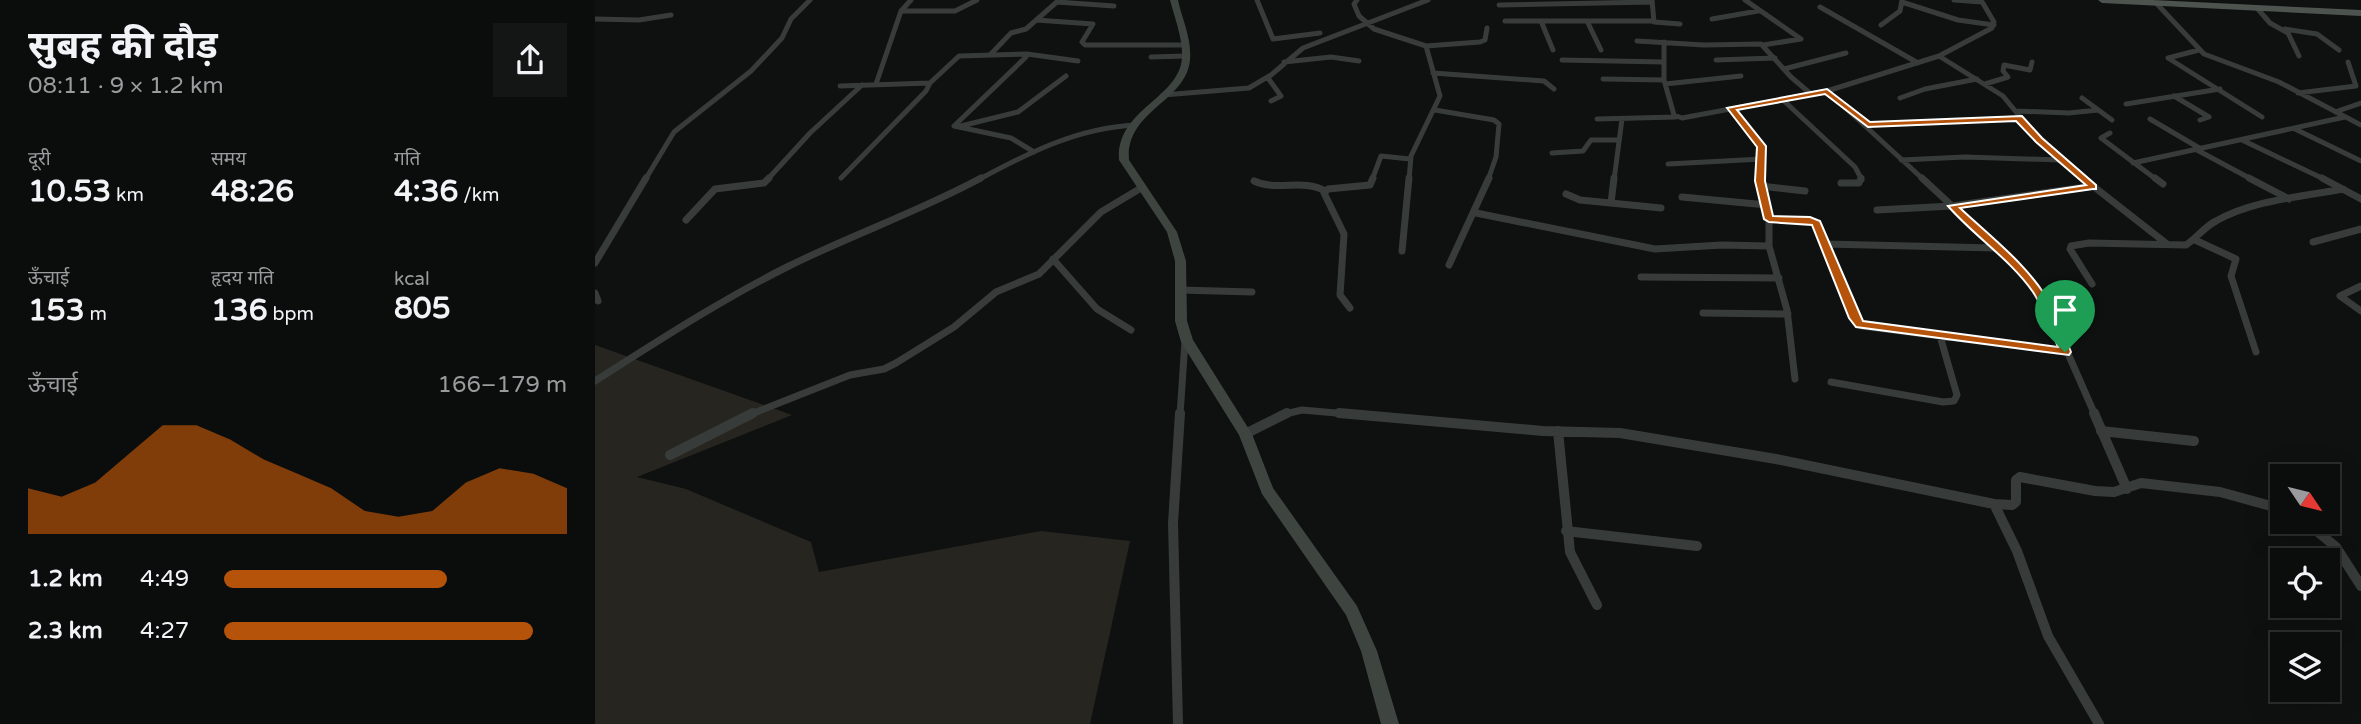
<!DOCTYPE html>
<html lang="hi">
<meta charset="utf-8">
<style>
body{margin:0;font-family:"Varela Round","Noto Sans Devanagari",sans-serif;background:#141515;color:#f1f3f6;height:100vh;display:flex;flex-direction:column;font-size:26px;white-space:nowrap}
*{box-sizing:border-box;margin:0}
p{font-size:23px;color:#9a9b9d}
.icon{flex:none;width:38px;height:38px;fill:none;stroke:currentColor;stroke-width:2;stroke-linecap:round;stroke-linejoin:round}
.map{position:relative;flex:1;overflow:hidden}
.side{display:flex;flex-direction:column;background:#0b0c0c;width:595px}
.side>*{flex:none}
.needle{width:46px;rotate:125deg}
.buttons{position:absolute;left:1675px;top:464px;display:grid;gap:14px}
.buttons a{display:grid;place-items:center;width:70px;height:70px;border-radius:0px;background:#0b0c0c;box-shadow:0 7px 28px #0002,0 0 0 2px #2b2c2d;font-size:35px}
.pin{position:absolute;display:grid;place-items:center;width:60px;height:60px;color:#fff;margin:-72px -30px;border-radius:50% 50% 50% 0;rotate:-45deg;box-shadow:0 0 7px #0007}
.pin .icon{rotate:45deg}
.round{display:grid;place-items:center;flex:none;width:74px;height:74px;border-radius:0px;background:#141515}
.head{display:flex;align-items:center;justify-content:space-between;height:119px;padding:0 28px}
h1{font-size:38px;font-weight:700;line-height:52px}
.figures{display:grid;grid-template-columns:repeat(3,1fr);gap:10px;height:119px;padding:7px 28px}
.figures div{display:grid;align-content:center}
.figures b{font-size:30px;font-weight:700}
.figures small{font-size:19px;font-weight:400}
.figures p{font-size:19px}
.chart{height:196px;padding:14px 28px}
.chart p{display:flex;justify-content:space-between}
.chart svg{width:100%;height:126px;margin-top:7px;fill:#b45309;opacity:.7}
ul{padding:0 28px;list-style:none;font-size:23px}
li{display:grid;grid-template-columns:112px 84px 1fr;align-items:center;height:52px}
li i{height:18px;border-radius:9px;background:#b45309}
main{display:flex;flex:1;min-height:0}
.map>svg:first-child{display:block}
</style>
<main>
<section class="side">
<div class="head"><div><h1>सुबह की दौड़</h1><p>08:11 · 9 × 1.2 km</p></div><a class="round"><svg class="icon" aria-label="share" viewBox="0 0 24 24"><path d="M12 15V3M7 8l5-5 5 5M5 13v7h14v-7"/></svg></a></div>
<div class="figures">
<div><p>दूरी</p><b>10.53<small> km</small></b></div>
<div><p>समय</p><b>48:26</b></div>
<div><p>गति</p><b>4:36<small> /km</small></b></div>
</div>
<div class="figures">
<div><p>ऊँचाई</p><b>153<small> m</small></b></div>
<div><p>हृदय गति</p><b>136<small> bpm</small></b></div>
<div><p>kcal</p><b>805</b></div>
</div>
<div class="chart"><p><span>ऊँचाई</span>166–179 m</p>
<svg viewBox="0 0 160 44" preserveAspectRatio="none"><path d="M0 44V28L10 31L20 26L30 16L40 6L50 6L60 11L70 18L80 23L90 28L100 36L110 38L120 36L130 26L140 21L150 23L160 28V44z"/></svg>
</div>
<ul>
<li><b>1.2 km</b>4:49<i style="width:65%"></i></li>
<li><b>2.3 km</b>4:27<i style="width:90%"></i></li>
</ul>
</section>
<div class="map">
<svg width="1766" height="724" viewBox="0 0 1766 724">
<rect width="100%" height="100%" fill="#0f1010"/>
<path fill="#272520" d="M 0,345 L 197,415 L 42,477 L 91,489 L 216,542 L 224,572 L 446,531 L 535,541 L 495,724 L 0,724 Z"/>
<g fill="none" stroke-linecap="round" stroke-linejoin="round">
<path stroke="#373c3a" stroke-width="5" d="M 662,0 L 678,39 L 725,33
M 762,0 L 759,4 L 764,16 L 779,29 L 831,46 L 845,96 L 816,156 L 814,180
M 1057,0 L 1059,22 L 1085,24
M 1150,0 L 1206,39 L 1168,45
M 1359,0 L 1387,2
M 462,2 L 519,6
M 1307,2 L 1363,20 L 1399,25
M 1562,4 L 1609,54 L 1684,82 L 1766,125
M 904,5 L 1057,2
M 1225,7 L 1323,63
M 1662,8 L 1675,23 L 1693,33 L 1704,56
M 306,11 L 360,11 L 382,0
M 0,19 L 44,20 L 76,15
M 1117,19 L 1163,11
M 441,20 L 498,24 L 487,42 L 490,45 L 591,45
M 910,21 L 1058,21
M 946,21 L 958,50
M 992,21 L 1006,50
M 1286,25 L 1305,11 L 1307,0
M 1690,29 L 1722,34 L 1744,50
M 1042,41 L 1109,45 L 1166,44 L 1196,77 L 1216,94
M 1069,42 L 1069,80 L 1079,115 L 1087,118 L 1232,91 L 1344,56 L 1397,28 L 1399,22 L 1386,0
M 831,46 L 885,42 L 890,40 L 892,28
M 1604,50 L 1573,58 L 1667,117
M 432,54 L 483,61
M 395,55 L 416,33 L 431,29 L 464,0
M 1344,56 L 1408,96 L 1444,140 L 1491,180
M 556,57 L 591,56
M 967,60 L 1069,62
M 1121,60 L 1180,58
M 689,62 L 736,57 L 764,61
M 1189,69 L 1251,53
M 838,73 L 949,81 L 959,89
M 673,78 L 686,96 L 676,101
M 1008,79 L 1069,80
M 281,84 L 306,11 L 316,0
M 1070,84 L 1146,76
M 1390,84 L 1413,77 L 1408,71 L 1409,65 L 1435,70 L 1437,62
M 245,86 L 335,83 L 364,56 L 430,54 L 431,57 L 359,126 L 416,138 L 439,152
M 1232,91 L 1329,180
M 1703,93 L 1761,86 L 1753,62
M 568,95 L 654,88 L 676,75 L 708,48 L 833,0
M 1579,96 L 1614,117 L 1605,120
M 1305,98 L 1330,89 L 1382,79
M 1487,98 L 1517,120
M 1188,100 L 1260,167 L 1267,180
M 1531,104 L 1625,89
M 1136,109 C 1163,140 1168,137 1165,180
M 840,110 L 899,120 L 904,124 L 901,157 L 893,180
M 1421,111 L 1474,113 L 1503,110
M 1740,112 L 1766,103
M 1002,119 L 1081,117
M 1555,119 L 1606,149
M 1273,125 L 1424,118
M 366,126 L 423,112 L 471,76
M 1700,129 L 1766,161
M 1515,133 L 1506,138 L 1562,180
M 1647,140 L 1731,180
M 1602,150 L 1658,180
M 957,153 L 988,151 L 996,140 L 1024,140
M 1306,160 L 1370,157 L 1466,160
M 1538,163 L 1750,117
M 1073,164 L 1167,159
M 246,178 L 331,91 L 335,83
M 50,180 L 79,132 L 156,71 L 187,38 L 196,19 L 215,0
M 172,180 L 215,133 L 267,85
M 383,180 C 433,153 482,128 540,125
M 777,180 L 786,156 L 815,159
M 1019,180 L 1027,119"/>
<path stroke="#373c3a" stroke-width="7" d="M 1165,178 L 1174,219 L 1174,246 L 1192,310 L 1200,379
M 1327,178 L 1426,270 L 1453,308 L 1500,415
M 1560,178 L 1568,184
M 1654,178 L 1694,199
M 1727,178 L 1766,199
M 659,181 C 682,192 708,178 730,191
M 1246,183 L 1264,183 L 1266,178
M 1166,186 L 1210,191
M 1498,186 L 1572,244
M 971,194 L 985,200 L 1066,208
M 1087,197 L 1172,205
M 1016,203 L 1019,178
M 1282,210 L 1357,206 L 1498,186 L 1488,178
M 881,213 L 1060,249 L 1127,245 L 1174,246
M 1174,219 L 1215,220 L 1222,224 L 1259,318 L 1267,326 L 1470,352
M 91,220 L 120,189 L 169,183 L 174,178
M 1600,240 L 1641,259 L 1636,276 L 1661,352
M 1718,242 L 1766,229
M 1230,244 L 1400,248
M 807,251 L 814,178
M 458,259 L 502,309 L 536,330
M 0,263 L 51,178
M 854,265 L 894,178
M 1046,277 L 1184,278
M 1497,284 L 1475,249 L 1476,246 L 1494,243 L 1591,245 C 1602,238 1609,227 1621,221 C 1658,200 1706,197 1748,189
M 1766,286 L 1745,296 L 1766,311
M 585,290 L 657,292
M 0,293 L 3,301
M 755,308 L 745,295 L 749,234 L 729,193 L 733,189 L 775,185 L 778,178
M 1108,313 L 1193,314
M 0,381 C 63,341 126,300 192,267 C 256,235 323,212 386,178
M 1236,382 L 1348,402 L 1359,401 L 1362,395 L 1345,336
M 154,415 L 255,375 L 289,369 L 301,363 L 359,327 L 401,292 L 444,274 L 506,212 L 546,188
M 585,415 L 590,341
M 686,415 L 707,410 L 764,415"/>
<path stroke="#373c3a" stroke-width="10" d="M 744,413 L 948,431 L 1025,433 L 1181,459 L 1399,504 L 1417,505 L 1421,502 L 1421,480 L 1425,477 L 1500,491 L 1519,492 L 1546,483 L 1625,492 L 1687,509
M 1499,413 L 1532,489
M 963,431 L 975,552 L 1002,605
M 1506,431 L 1599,441
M 650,434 L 692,413
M 75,455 L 158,413
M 1399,504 L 1422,551 L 1453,636 L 1504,724
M 1711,522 L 1741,547 L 1766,586
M 971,531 L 1102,546
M 583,724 L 578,523 L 585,413"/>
<path fill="#3e4541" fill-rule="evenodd" d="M 575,0 L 583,0 C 587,19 597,39 595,60 C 591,102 530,111 534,160 L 582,232 L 591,261 L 592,321 L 598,340 L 657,434 L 678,488 L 762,606 L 782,651 L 804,724 L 786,724 L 766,651 L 751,615 L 667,494 L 644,435 L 586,342 L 580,321 L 580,261 L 572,232 L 524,160 C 521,109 584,99 587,58 C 588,39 580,19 575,0 Z"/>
<path fill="#4d5450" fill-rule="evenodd" d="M 1503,0 L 1558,0 L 1766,10 L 1766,16 L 1507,3 Z"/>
</g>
<path fill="#b45309" stroke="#fff" stroke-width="2" fill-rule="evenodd" d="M 1232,89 L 1275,122 L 1427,116 L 1447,138 L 1501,185 L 1501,189 L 1498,189 L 1365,208 C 1397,238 1436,267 1457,307 C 1465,321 1470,337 1476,352 L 1474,355 L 1261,327 L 1254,318 L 1217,225 L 1174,222 L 1169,219 L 1160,181 L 1162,147 L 1132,108 ZM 1230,94 L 1273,127 L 1421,121 L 1441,142 L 1491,185 L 1353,206 C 1379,236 1415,259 1438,292 C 1449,309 1455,328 1463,347 L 1268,321 L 1225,221 L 1215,217 L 1178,216 L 1170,181 L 1171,146 L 1142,110 Z"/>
</svg>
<div class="buttons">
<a><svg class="needle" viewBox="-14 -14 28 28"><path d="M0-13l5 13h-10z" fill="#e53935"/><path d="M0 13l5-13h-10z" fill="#9a9b9d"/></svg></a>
<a><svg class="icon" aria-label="locate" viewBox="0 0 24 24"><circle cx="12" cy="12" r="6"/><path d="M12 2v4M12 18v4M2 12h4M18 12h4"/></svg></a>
<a><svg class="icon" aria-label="layers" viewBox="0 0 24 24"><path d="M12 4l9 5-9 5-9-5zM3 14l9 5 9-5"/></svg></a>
</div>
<div class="pin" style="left:1470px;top:352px;background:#1e9e55"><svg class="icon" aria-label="arrive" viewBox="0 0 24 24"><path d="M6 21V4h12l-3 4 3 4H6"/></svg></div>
</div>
</main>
